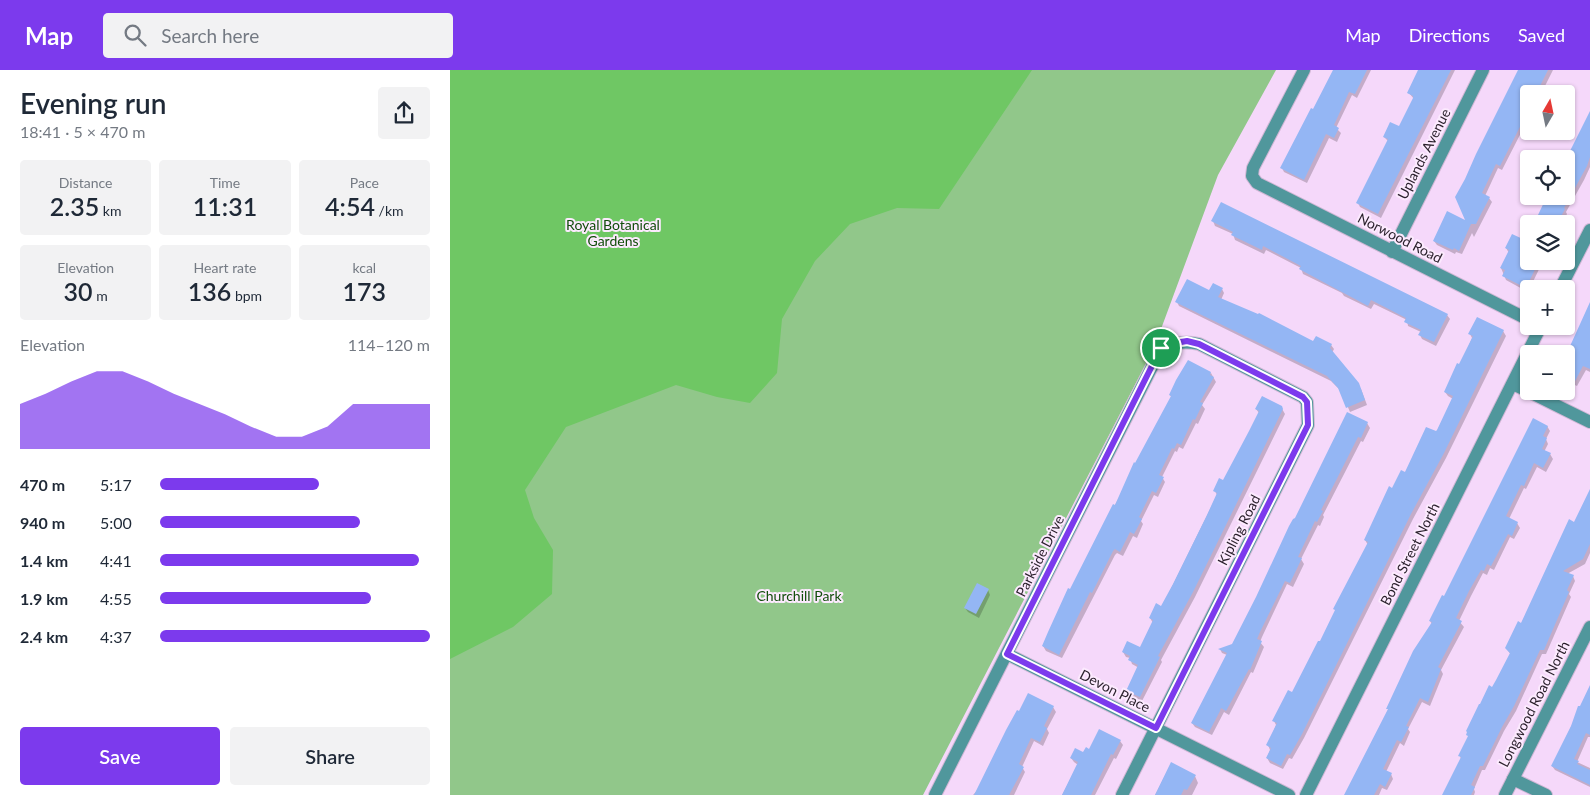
<!DOCTYPE html>
<meta charset="utf-8">
<style>
body{margin:0;font-family:Lato,sans-serif;background:#f2f2f3;color:#1f2937;height:100vh;display:flex;flex-direction:column;font-size:19px;white-space:nowrap}
*{box-sizing:border-box;margin:0}
p{font-size:16px;color:#747a83}
.icon{flex:none;width:28px;height:28px;fill:none;stroke:currentColor;stroke-width:2;stroke-linecap:round;stroke-linejoin:round}
.map{position:relative;flex:1;overflow:hidden}
.side{display:flex;flex-direction:column;background:#fff;width:450px}
.side>*{flex:none}
.needle{width:32px;rotate:9deg}
.buttons{position:absolute;left:1070px;top:15px;display:grid;gap:10px}
.buttons a{display:grid;place-items:center;width:55px;height:55px;border-radius:5px;background:#fff;box-shadow:0 1px 4px #0004;font-size:25px}
.pin{position:absolute;display:grid;place-items:center;width:42px;height:42px;color:#fff;margin:-21px;border:2px solid #fff;border-radius:50%;box-shadow:0 1px 5px #0007}
.round{display:grid;place-items:center;flex:none;width:52px;height:52px;border-radius:5px;background:#f2f2f3}
.overview{display:flex;align-items:center;justify-content:space-between;height:85px;padding:0 20px}
h1{font-size:28px;font-weight:600;line-height:38px}
.stats{display:grid;grid-template-columns:repeat(3,1fr);gap:8px;height:85px;padding:5px 20px}
.stats div{display:grid;align-content:center;border-radius:5px;background:#f2f2f3;text-align:center}
.stats b{font-size:25px;font-weight:600}
.stats small{font-size:14px;font-weight:400}
.stats p{font-size:14px}
.chart{height:140px;padding:10px 20px}
.chart p{display:flex;justify-content:space-between}
.chart svg{width:100%;height:90px;margin-top:5px;fill:#7c3aed;opacity:.7}
.primary-button{display:flex;gap:10px;margin-top:auto;padding:10px 20px}
.primary-button a{flex:1;height:58px;border-radius:5px;background:#7c3aed;color:#fff;font-size:20px;font-weight:600;line-height:58px;text-align:center}
.primary-button a+a{background:#f2f2f3;color:#1f2937}
ul{padding:0 20px;list-style:none;font-size:16px}
li{display:grid;grid-template-columns:80px 60px 1fr;align-items:center;height:38px}
li i{height:12px;border-radius:6px;background:#7c3aed}
header{display:flex;align-items:center;gap:30px;box-sizing:border-box;height:70px;padding:0 25px;background:#7c3aed;color:#fff}
header strong{font-size:24px}
nav{display:flex;gap:28px;margin-inline-start:auto;font-size:18px}
.search{width:350px;height:45px;background:#f2f2f3;display:flex;align-items:center;gap:12px;box-sizing:border-box;padding:0 18px;border-radius:5px;color:#747a83;font-size:19px}
main{display:flex;flex:1;min-height:0}
.map>svg:first-child{display:block}
</style>
<header>
<strong>Map</strong>
<div class="search"><svg class="icon" aria-label="search" viewBox="0 0 24 24"><circle cx="10" cy="10" r="6"/><path d="M15 15l6 6"/></svg>Search here</div>
<nav><a>Map</a><a>Directions</a><a>Saved</a></nav>
</header>
<main>
<section class="side">
<div class="overview"><div><h1>Evening run</h1><p>18:41 · 5 × 470 m</p></div><a class="round"><svg class="icon" aria-label="share" viewBox="0 0 24 24"><path d="M12 15V3M7 8l5-5 5 5M5 13v7h14v-7"/></svg></a></div>
<div class="stats">
<div><p>Distance</p><b>2.35<small> km</small></b></div>
<div><p>Time</p><b>11:31</b></div>
<div><p>Pace</p><b>4:54<small> /km</small></b></div>
</div>
<div class="stats">
<div><p>Elevation</p><b>30<small> m</small></b></div>
<div><p>Heart rate</p><b>136<small> bpm</small></b></div>
<div><p>kcal</p><b>173</b></div>
</div>
<div class="chart"><p><span>Elevation</span>114–120 m</p>
<svg viewBox="0 0 160 44" preserveAspectRatio="none"><path d="M0 44V22L10 17L20 11L30 6L40 6L50 11L60 17L70 22L80 27L90 33L100 38L110 38L120 33L130 22L140 22L150 22L160 22V44z"/></svg>
</div>
<ul>
<li><b>470 m</b>5:17<i style="width:59%"></i></li>
<li><b>940 m</b>5:00<i style="width:74%"></i></li>
<li><b>1.4 km</b>4:41<i style="width:96%"></i></li>
<li><b>1.9 km</b>4:55<i style="width:78%"></i></li>
<li><b>2.4 km</b>4:37<i style="width:100%"></i></li>
</ul>
<div class="primary-button"><a>Save</a><a>Share</a></div>
</section>
<div class="map">
<svg width="1140" height="725" viewBox="0 0 1140 725">
<rect width="100%" height="100%" fill="#f5d8fa"/>
<path fill="#91c78a" d="M 0,0 L 826,0 L 768,105 L 704,278 L 473,725 L 0,725 Z"/>
<path fill="#6fc764" d="M 0,0 L 582,0 L 489,139 L 447,138 L 400,154 L 365,191 L 332,249 L 327,303 L 300,333 L 267,327 L 226,315 L 116,357 L 75,420 L 84,448 L 103,480 L 102,524 L 63,557 L 0,589 Z"/>
<path fill="#0003" d="M 885,0 L 921,0 L 907,28 L 902,25 L 886,58 L 891,63 L 887,72 L 879,68 L 857,113 L 834,102 L 832,98 Z
M 971,0 L 1005,0 L 931,148 L 910,137 L 908,133 L 938,71 L 934,67 L 950,58 L 964,29 L 959,23 Z
M 1069,0 L 1103,0 L 1091,24 L 1079,24 L 1079,47 L 1052,100 L 1048,98 L 1035,126 L 1039,128 L 1042,132 L 1024,167 L 1022,163 L 1012,184 L 1006,182 L 1005,184 L 987,175 L 984,171 L 1017,153 L 1016,109 Z
M 1140,44 L 1140,97 L 1134,110 L 1116,142 L 1117,144 L 1112,154 L 1087,154 L 1116,126 L 1116,89 L 1103,89 L 1107,82 L 1118,88 Z
M 763,151 L 997,245 L 1000,249 L 986,276 L 972,269 L 970,265 L 971,262 L 958,256 L 957,250 L 924,234 L 921,239 L 894,226 L 892,223 L 853,204 L 851,198 L 816,180 L 814,184 L 785,170 L 783,164 L 765,156 Z
M 1079,170 L 1079,191 L 1093,191 L 1078,222 L 1056,210 L 1051,198 L 1059,183 L 1056,178 L 1078,173 Z
M 772,219 L 774,223 L 771,230 L 864,273 L 881,275 L 884,279 L 882,283 L 911,319 L 917,335 L 900,342 L 891,321 L 881,311 L 729,236 L 727,232 Z
M 1140,238 L 1140,302 L 1136,300 L 1127,316 L 1116,311 L 1116,287 Z
M 1053,261 L 1056,266 L 996,388 L 963,449 L 854,668 L 842,689 L 839,688 L 833,699 L 820,693 L 817,688 L 820,680 L 818,675 L 826,655 L 824,651 L 843,624 L 870,573 L 918,475 L 915,470 L 942,419 L 986,363 L 1003,329 L 998,326 L 995,322 L 1010,296 L 1022,268 L 1020,264 Z
M 761,303 L 766,312 L 752,335 L 755,339 L 748,354 L 746,353 L 733,379 L 729,377 L 727,382 L 725,381 L 712,407 L 715,412 L 708,427 L 704,425 L 691,451 L 693,454 L 687,468 L 683,466 L 673,486 L 667,483 L 665,485 L 612,588 L 596,581 L 593,576 L 658,448 L 722,328 L 720,325 Z
M 831,337 L 835,344 L 745,527 L 711,590 L 712,592 L 692,631 L 680,625 L 677,621 L 689,598 L 682,594 L 680,588 L 676,587 L 673,582 L 690,579 L 703,553 L 700,548 L 712,537 L 767,425 L 765,421 L 774,412 L 809,343 L 806,339 Z
M 917,353 L 920,358 L 913,372 L 911,371 L 873,445 L 874,447 L 870,456 L 868,455 L 851,489 L 854,494 L 843,517 L 837,514 L 812,567 L 810,572 L 814,577 L 803,603 L 801,602 L 779,645 L 774,642 L 762,665 L 745,657 L 742,653 L 777,585 L 772,583 L 770,579 L 783,575 L 846,449 Z
M 1097,356 L 1100,361 L 1096,369 L 1098,374 L 1094,382 L 1100,384 L 1103,389 L 1096,402 L 1087,397 L 1076,419 L 1074,418 L 1059,449 L 1067,453 L 1070,458 L 1064,469 L 1060,467 L 1044,500 L 1040,498 L 1037,505 L 1033,503 L 1021,526 L 1009,551 L 1014,557 L 991,600 L 993,604 L 980,636 L 972,632 L 958,659 L 960,662 L 954,676 L 950,673 L 936,702 L 941,704 L 943,709 L 937,720 L 932,718 L 929,725 L 896,725 L 939,640 L 938,639 L 982,554 L 980,551 Z
M 1140,423 L 1140,483 L 1135,494 L 1117,504 L 1123,506 L 1125,511 L 1119,524 L 1121,527 L 1096,584 L 1092,584 L 1066,641 L 1054,661 L 1035,700 L 1032,700 L 1024,719 L 1025,722 L 1024,725 L 994,725 L 1011,689 L 1010,686 L 1061,585 L 1056,578 L 1071,554 Z
M 538,520 L 540,525 L 529,548 L 518,542 L 515,538 Z
M 1140,618 L 1140,667 L 1138,667 L 1127,692 L 1140,698 L 1140,717 L 1105,700 L 1102,696 Z
M 603,637 L 606,642 L 597,659 L 599,663 L 593,676 L 584,671 L 572,697 L 575,702 L 564,725 L 523,725 Z
M 670,671 L 673,675 L 666,689 L 664,688 L 645,725 L 612,725 L 628,695 L 624,692 L 621,688 Z
M 721,694 L 745,706 L 748,713 L 742,725 L 705,725 Z"/>
<path fill="#94b6f4" d="M 883,0 L 917,0 L 905,24 L 899,22 L 884,55 L 889,58 L 884,68 L 876,64 L 854,110 L 830,98 L 861,38 L 863,39 Z
M 968,0 L 1001,0 L 928,144 L 906,133 L 938,69 L 933,67 L 940,52 L 949,56 L 963,28 L 963,26 L 957,23 Z
M 1068,0 L 1098,0 L 1086,24 L 1079,24 L 1079,39 L 1050,96 L 1046,94 L 1032,123 L 1040,127 L 1032,142 L 1026,154 L 1021,154 L 1009,181 L 1004,178 L 1003,180 L 983,171 L 997,141 L 1015,150 L 1005,127 L 1015,109 L 1026,84 Z
M 1140,41 L 1140,87 L 1137,96 L 1114,138 L 1115,139 L 1107,154 L 1085,154 L 1089,145 L 1088,145 L 1097,126 L 1116,126 L 1116,89 Z
M 771,132 L 998,244 L 984,272 L 968,265 L 971,260 L 954,252 L 956,248 L 921,230 L 918,236 L 849,199 L 851,196 L 813,176 L 812,180 L 781,165 L 783,162 L 761,151 Z
M 1062,164 L 1079,172 L 1079,191 L 1089,191 L 1076,218 L 1052,206 L 1055,200 L 1050,198 L 1059,180 L 1055,178 Z
M 737,209 L 759,220 L 763,213 L 773,218 L 768,227 L 808,244 L 809,243 L 863,271 L 866,266 L 882,274 L 880,278 L 909,313 L 915,330 L 896,338 L 888,318 L 877,306 L 725,232 Z
M 1140,232 L 1140,299 L 1133,296 L 1124,313 L 1116,308 L 1116,285 Z
M 1027,247 L 1054,260 L 994,383 L 961,444 L 852,664 L 840,685 L 837,684 L 831,696 L 816,688 L 821,678 L 816,675 L 827,653 L 822,651 L 838,620 L 842,622 L 868,571 L 870,571 L 885,540 L 883,539 L 917,474 L 918,472 L 914,470 L 939,416 L 942,418 L 951,400 L 955,402 L 976,357 L 986,361 L 987,360 L 1003,326 L 994,322 L 1007,293 L 1009,294 L 1023,266 L 1018,264 Z
M 738,290 L 761,302 L 760,305 L 764,307 L 750,332 L 753,333 L 745,350 L 743,349 L 731,375 L 727,373 L 724,379 L 722,378 L 709,405 L 714,407 L 706,423 L 702,421 L 689,447 L 692,449 L 684,464 L 680,462 L 670,482 L 665,479 L 663,481 L 642,523 L 640,522 L 609,585 L 592,576 L 598,562 L 618,518 L 620,519 L 663,434 L 665,435 L 684,392 L 685,393 L 721,326 L 719,325 L 726,310 Z
M 812,326 L 832,336 L 833,339 L 743,522 L 708,586 L 710,587 L 690,627 L 676,621 L 688,595 L 678,590 L 680,586 L 672,582 L 677,571 L 690,577 L 703,550 L 699,548 L 706,533 L 711,536 L 723,514 L 757,445 L 767,423 L 763,421 L 769,408 L 773,410 L 799,361 L 809,341 L 805,339 Z
M 897,342 L 918,352 L 911,368 L 908,367 L 871,440 L 873,441 L 867,452 L 865,451 L 848,487 L 852,488 L 840,513 L 835,511 L 810,562 L 807,569 L 812,571 L 800,600 L 799,599 L 776,641 L 771,638 L 770,641 L 759,662 L 741,653 L 777,583 L 768,579 L 782,574 L 806,527 L 839,456 L 843,449 L 845,448 Z
M 1083,348 L 1098,356 L 1093,366 L 1097,368 L 1092,379 L 1101,383 L 1093,398 L 1084,393 L 1074,416 L 1071,415 L 1056,446 L 1068,452 L 1062,466 L 1058,464 L 1041,496 L 1037,494 L 1034,501 L 1031,500 L 1019,521 L 1006,548 L 1012,551 L 988,597 L 991,599 L 978,632 L 970,628 L 956,656 L 959,657 L 951,672 L 947,670 L 933,699 L 942,703 L 935,717 L 930,714 L 924,725 L 894,725 L 938,639 L 936,639 L 963,581 L 982,552 L 979,551 L 992,525 L 994,526 Z
M 1140,419 L 1140,474 L 1133,489 L 1113,501 L 1124,505 L 1117,520 L 1119,522 L 1094,580 L 1090,580 L 1064,636 L 1052,657 L 1033,696 L 1030,696 L 1021,715 L 1025,717 L 1021,725 L 992,725 L 1011,687 L 1008,686 L 1018,666 L 1016,665 L 1017,662 L 1016,661 L 1029,634 L 1030,634 L 1039,615 L 1042,617 L 1046,610 L 1060,583 L 1055,578 L 1068,551 L 1071,553 L 1119,449 L 1124,452 Z
M 527,513 L 539,519 L 526,544 L 514,538 Z
M 1140,615 L 1140,665 L 1136,663 L 1124,689 L 1129,691 L 1127,694 L 1140,700 L 1140,715 L 1101,696 L 1121,656 L 1128,636 L 1130,636 Z
M 578,623 L 604,636 L 594,656 L 597,658 L 590,672 L 581,668 L 569,694 L 574,697 L 559,725 L 524,725 L 556,660 L 567,640 L 569,641 Z
M 649,659 L 671,670 L 663,685 L 661,684 L 641,725 L 612,725 L 628,692 L 620,688 L 625,678 L 633,682 L 636,677 L 639,679 Z
M 721,692 L 746,705 L 737,720 L 734,719 L 731,725 L 705,725 Z"/>
<g fill="none" stroke-linecap="round" stroke-linejoin="round">
<defs>
<path id="minor" d="M 854,0 L 803,98 L 802,106 L 807,113 L 1079,250
M 942,182 L 1033,0
M 1110,219 L 1140,160
M 1063,314 L 1140,352
M 557,584 L 839,725
M 1063,709 L 1096,725
M 485,725 L 711,279 C 724,272 735,271 749,274 L 853,327 L 857,332 L 858,355 L 672,725
M 856,725 L 1091,256"/>
<path id="tertiary" d="M 1055,725 L 1140,557"/>
</defs>
<use href="#minor" stroke="#d0b7d5" stroke-width="14"/>
<use href="#tertiary" stroke="#d0b7d5" stroke-width="14"/>
<use href="#minor" stroke="#50979c" stroke-width="12"/>
<use href="#tertiary" stroke="#50979c" stroke-width="12"/>
</g>
<g fill="none" stroke-linecap="round" stroke-linejoin="round">
<defs>
<path id="route" d="M 737,271 L 749,274 L 853,327 L 857,332 L 858,355 L 706,658 L 557,584 L 711,278 L 719,274 Z"/>
</defs>
<use href="#route" stroke="#fff" stroke-width="10"/>
<use href="#route" stroke="#7c3aed" stroke-width="6"/>
</g>
<g text-anchor="middle" stroke-width="4" stroke-linejoin="round" paint-order="stroke">
<g font-size="14" fill="#281e2a" stroke="#fceafe">
<text transform="translate(974 84) rotate(-63)" y="5">Uplands Avenue</text>
<text transform="translate(950 168) rotate(27)" y="5">Norwood Road</text>
<text transform="translate(789 460) rotate(-63)" y="5">Kipling Road</text>
<text transform="translate(960 484) rotate(-63)" y="5">Bond Street North</text>
<text transform="translate(590 486) rotate(-63)" y="5">Parkside Drive</text>
<text transform="translate(665 621) rotate(27)" y="5">Devon Place</text>
<text transform="translate(1084 634) rotate(-63)" y="5">Longwood Road North</text>
</g>
<g font-size="14" fill="#114d0a" stroke="#fceafe">
<text x="163" y="160">Royal Botanical<tspan x="163" dy="16">Gardens</tspan></text>
<text x="349" y="531">Churchill Park</text>
</g>
</g>
</svg>
<div class="buttons">
<a><svg class="needle" viewBox="-14 -14 28 28"><path d="M0-13l5 13h-10z" fill="#e53935"/><path d="M0 13l5-13h-10z" fill="#747a83"/></svg></a>
<a><svg class="icon" aria-label="locate" viewBox="0 0 24 24"><circle cx="12" cy="12" r="6"/><path d="M12 2v4M12 18v4M2 12h4M18 12h4"/></svg></a>
<a><svg class="icon" aria-label="layers" viewBox="0 0 24 24"><path d="M12 4l9 5-9 5-9-5zM3 14l9 5 9-5"/></svg></a>
<a>+</a>
<a>−</a>
</div>
<div class="pin" style="left:711px;top:278px;background:#1e9e55"><svg class="icon" aria-label="arrive" viewBox="0 0 24 24"><path d="M6 21V4h12l-3 4 3 4H6"/></svg></div>
</div>
</main>
